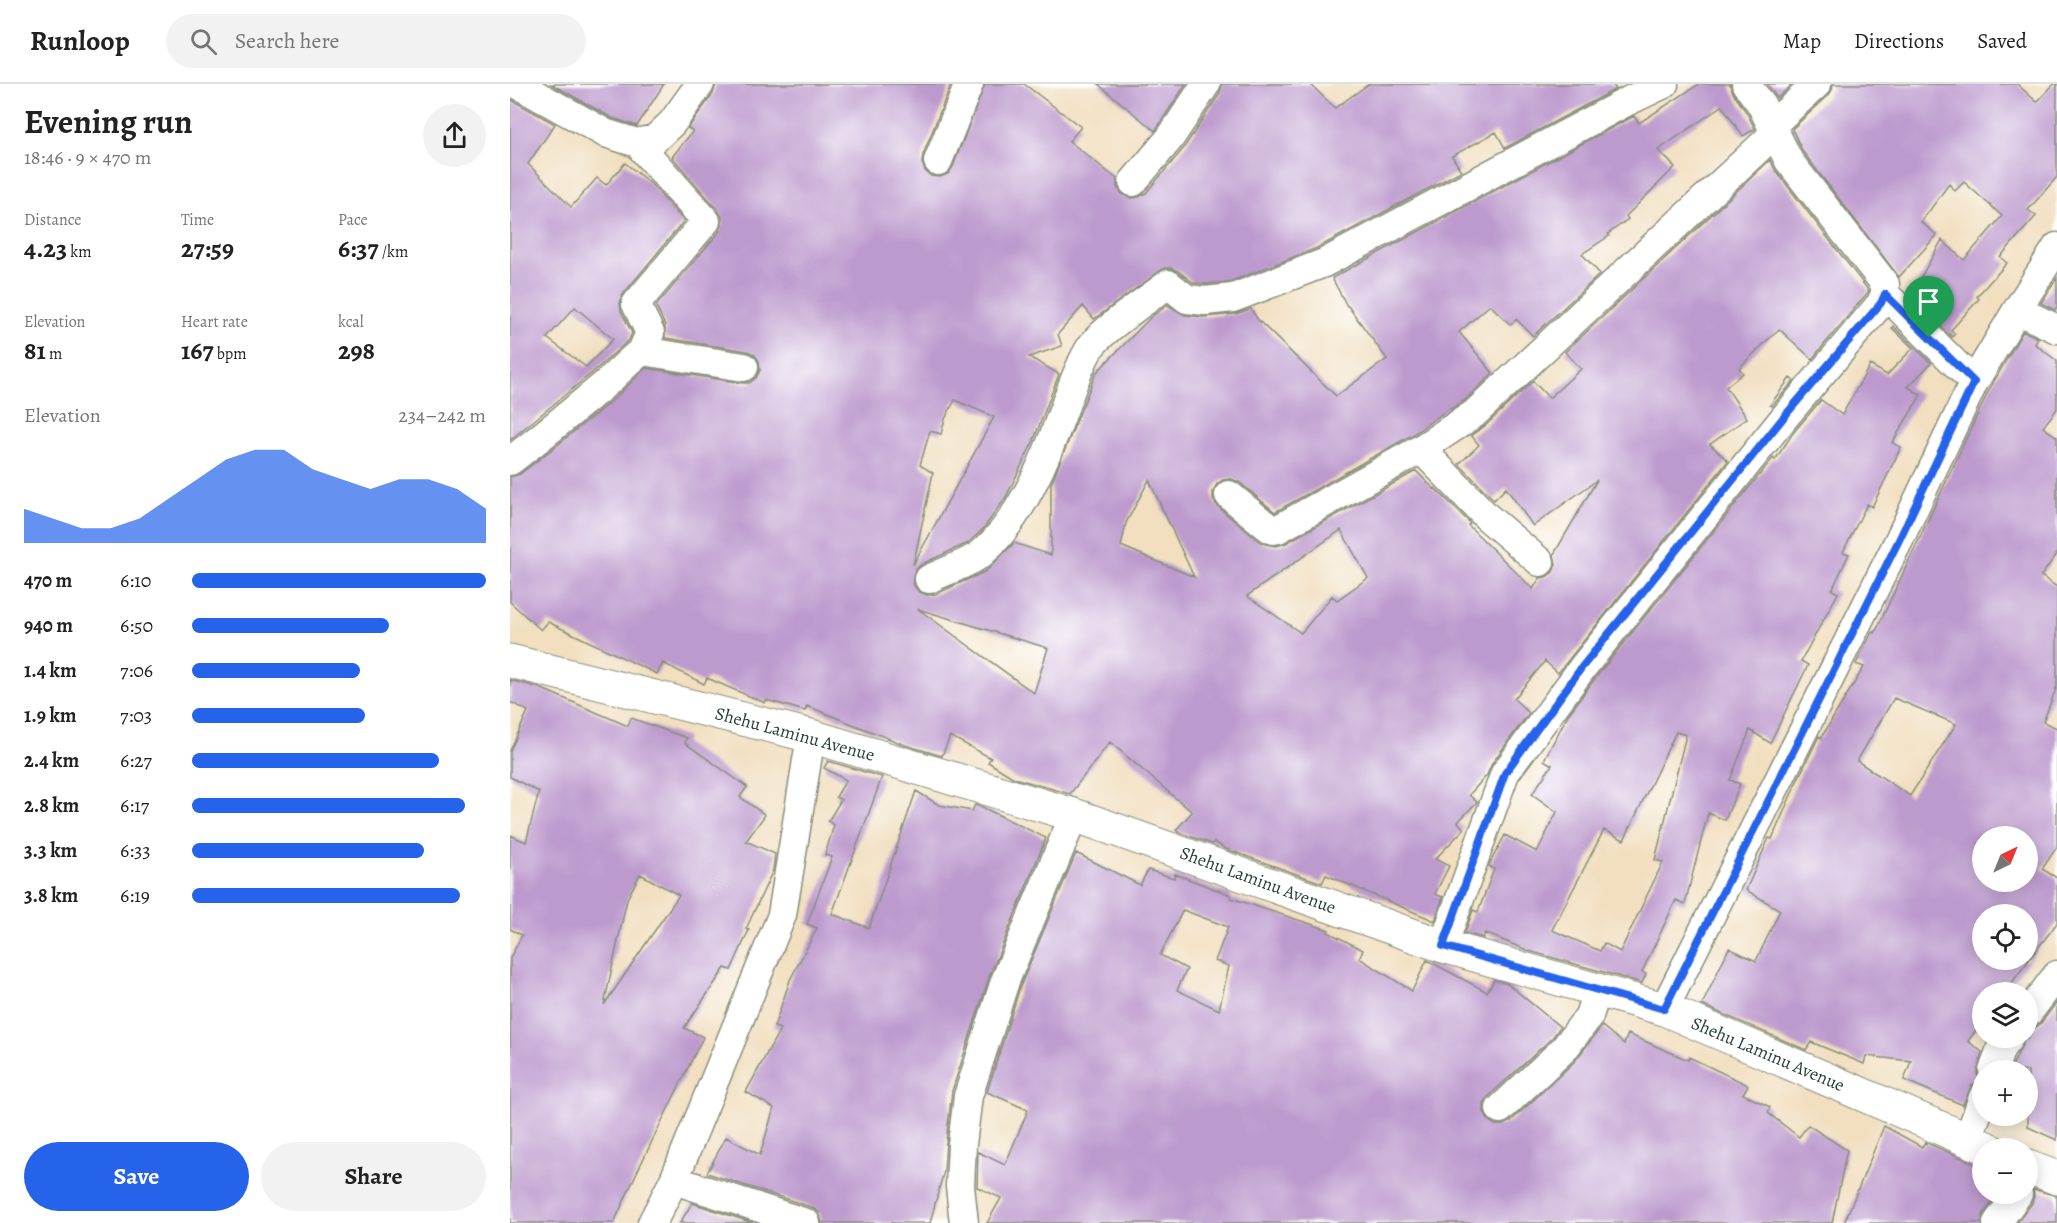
<!DOCTYPE html>
<meta charset="utf-8">
<style>
body{margin:0;font-family:Alegreya,serif;background:#f2f2f2;color:#222;height:100vh;display:flex;flex-direction:column;font-size:22px;white-space:nowrap}
*{box-sizing:border-box;margin:0}
p{font-size:20px;color:#767676}
.icon{flex:none;width:33px;height:33px;fill:none;stroke:currentColor;stroke-width:2;stroke-linecap:round;stroke-linejoin:round}
.map{position:relative;flex:1;overflow:hidden}
.drawer{display:flex;flex-direction:column;background:#fff;width:510px}
.drawer>*{flex:none}
.needle{width:39px;rotate:43deg}
.tools{position:absolute;left:1462px;top:742px;display:grid;gap:12px}
.tools a{display:grid;place-items:center;width:66px;height:66px;border-radius:50%;background:#fff;box-shadow:0 3px 15px #0003;font-size:30px}
.pin{position:absolute;display:grid;place-items:center;width:51px;height:51px;color:#fff;margin:-62px -26px;border-radius:50% 50% 50% 0;rotate:-45deg;box-shadow:0 0 6px #0007}
.pin .icon{rotate:45deg}
.round{display:grid;place-items:center;flex:none;width:63px;height:63px;border-radius:32px;background:#f2f2f2}
.overview{display:flex;align-items:center;justify-content:space-between;height:102px;padding:0 24px}
h1{font-size:33px;font-weight:600;line-height:45px}
.stats{display:grid;grid-template-columns:repeat(3,1fr);gap:9px;height:102px;padding:6px 24px}
.stats div{display:grid;align-content:center}
.stats b{font-size:26px;font-weight:600}
.stats small{font-size:16px;font-weight:400}
.stats p{font-size:16px}
.chart{height:168px;padding:12px 24px}
.chart p{display:flex;justify-content:space-between}
.chart svg{width:100%;height:108px;margin-top:6px;fill:#2563eb;opacity:.7}
.primary-button{display:flex;gap:12px;margin-top:auto;padding:12px 24px}
.primary-button a{flex:1;height:69px;border-radius:36px;background:#2563eb;color:#fff;font-size:24px;font-weight:600;line-height:69px;text-align:center}
.primary-button a+a{background:#f2f2f2;color:#222}
ul{padding:0 24px;list-style:none;font-size:20px}
li{display:grid;grid-template-columns:96px 72px 1fr;align-items:center;height:45px}
li i{height:15px;border-radius:8px;background:#2563eb}
header{display:flex;align-items:center;gap:36px;box-sizing:border-box;height:84px;padding:0 30px;background:#fff;border-bottom:2px solid #e0e0e0}
header strong{font-size:28px}
nav{display:flex;gap:33px;margin-inline-start:auto;font-size:21px}
.search{width:420px;height:54px;background:#f2f2f2;display:flex;align-items:center;gap:15px;box-sizing:border-box;padding:0 21px;border-radius:33px;color:#767676;font-size:22px}
main{display:flex;flex:1;min-height:0}
.map>svg:first-child{display:block}
</style>
<header>
<strong>Runloop</strong>
<div class="search"><svg class="icon" aria-label="search" viewBox="0 0 24 24"><circle cx="10" cy="10" r="6"/><path d="M15 15l6 6"/></svg>Search here</div>
<nav><a>Map</a><a>Directions</a><a>Saved</a></nav>
</header>
<main>
<section class="drawer">
<div class="overview"><div><h1>Evening run</h1><p>18:46 · 9 × 470 m</p></div><a class="round"><svg class="icon" aria-label="share" viewBox="0 0 24 24"><path d="M12 15V3M7 8l5-5 5 5M5 13v7h14v-7"/></svg></a></div>
<div class="stats">
<div><p>Distance</p><b>4.23<small> km</small></b></div>
<div><p>Time</p><b>27:59</b></div>
<div><p>Pace</p><b>6:37<small> /km</small></b></div>
</div>
<div class="stats">
<div><p>Elevation</p><b>81<small> m</small></b></div>
<div><p>Heart rate</p><b>167<small> bpm</small></b></div>
<div><p>kcal</p><b>298</b></div>
</div>
<div class="chart"><p><span>Elevation</span>234–242 m</p>
<svg viewBox="0 0 160 44" preserveAspectRatio="none"><path d="M0 44V30L10 34L20 38L30 38L40 34L50 26L60 18L70 10L80 6L90 6L100 14L110 18L120 22L130 18L140 18L150 22L160 30V44z"/></svg>
</div>
<ul>
<li><b>470 m</b>6:10<i style="width:100%"></i></li>
<li><b>940 m</b>6:50<i style="width:67%"></i></li>
<li><b>1.4 km</b>7:06<i style="width:57%"></i></li>
<li><b>1.9 km</b>7:03<i style="width:59%"></i></li>
<li><b>2.4 km</b>6:27<i style="width:84%"></i></li>
<li><b>2.8 km</b>6:17<i style="width:93%"></i></li>
<li><b>3.3 km</b>6:33<i style="width:79%"></i></li>
<li><b>3.8 km</b>6:19<i style="width:91%"></i></li>
</ul>
<div class="primary-button"><a>Save</a><a>Share</a></div>
</section>
<div class="map">
<svg width="1547" height="1139" viewBox="0 0 1547 1139">
<rect width="100%" height="100%" fill="#fff"/>
<filter id="ink" filterUnits="userSpaceOnUse"><feTurbulence type="fractalNoise" baseFrequency=".0167" numOctaves="2"/><feDisplacementMap in="SourceGraphic" scale="12" xChannelSelector="R" yChannelSelector="G"/><feConvolveMatrix kernelMatrix="1 2 1 2 8 2 1 2 1" color-interpolation-filters="sRGB"/></filter>
<filter id="wash" filterUnits="userSpaceOnUse"><feTurbulence type="fractalNoise" baseFrequency=".008" numOctaves="4" result="noise"/><feDisplacementMap in="SourceGraphic" scale="24" xChannelSelector="R" yChannelSelector="G"/><feGaussianBlur stdDeviation="1.35" result="paint"/><feColorMatrix in="noise" values="0 0 0 0 0 0 0 0 0 0 0 0 0 0 0 0 0 1.4 0 .05"/><feComposite in="paint" operator="in"/></filter>
<g filter="url(#wash)">
<rect width="100%" height="100%" fill="#f1dfc0"/>
<g id="blocks">
<path fill="#bc9acd" fill-rule="evenodd" d="M 41,0 L 154,0 L 127,42 L 102,34 Z
M 206,0 L 441,0 L 413,71 L 412,79 L 415,87 L 421,92 L 430,93 L 438,90 L 443,83 L 475,0 L 514,0 L 571,43 L 559,57 L 607,95 L 607,103 L 612,110 L 621,114 L 629,113 L 636,109 L 673,65 L 710,9 L 712,0 L 800,0 L 825,24 L 859,0 L 1102,0 L 1106,5 L 995,64 L 986,48 L 942,72 L 951,87 L 807,164 L 719,198 L 695,200 L 684,199 L 668,187 L 661,184 L 654,184 L 584,235 L 573,222 L 548,250 L 552,262 L 519,273 L 549,290 L 523,358 L 496,413 L 474,444 L 458,459 L 412,480 L 405,486 L 403,494 L 404,502 L 409,508 L 417,511 L 426,510 L 476,487 L 504,459 L 541,471 L 541,400 L 586,289 L 641,233 L 658,221 L 675,231 L 693,233 L 725,230 L 741,225 L 748,236 L 826,312 L 877,275 L 838,222 L 837,222 L 822,194 L 1124,32 L 1129,39 L 1189,0 L 1220,0 L 1223,9 L 1237,29 L 1245,45 L 1233,52 L 1212,22 L 1148,66 L 1165,83 L 1116,132 L 1118,135 L 1098,150 L 1099,152 L 1072,170 L 1090,190 L 1023,252 L 1006,235 L 1001,241 L 980,221 L 949,248 L 983,289 L 954,317 L 941,325 L 940,324 L 902,351 L 765,428 L 729,398 L 721,395 L 713,396 L 707,400 L 703,408 L 703,416 L 708,423 L 749,457 L 755,460 L 766,462 L 776,459 L 906,387 L 924,405 L 925,404 L 960,439 L 958,441 L 1023,505 L 1030,494 L 1036,493 L 1043,488 L 1046,480 L 1044,470 L 1087,396 L 1023,442 L 996,404 L 984,416 L 949,380 L 969,361 L 961,351 L 975,342 L 1023,297 L 1039,314 L 1071,285 L 1055,268 L 1260,76 L 1266,87 L 1359,207 L 1302,275 L 1269,245 L 1229,284 L 1233,289 L 1216,303 L 1237,334 L 1200,360 L 1218,377 L 1048,589 L 1035,577 L 1004,615 L 1019,629 L 982,679 L 977,691 L 959,711 L 967,718 L 948,738 L 954,745 L 925,775 L 939,782 L 925,810 L 933,813 L 925,837 L 816,791 L 812,799 L 716,765 L 704,758 L 702,760 L 668,748 L 666,746 L 682,728 L 600,658 L 560,710 L 504,694 L 478,678 L 481,674 L 440,652 L 432,672 L 395,661 L 297,622 L 295,627 L 256,616 L 255,619 L 197,594 L 194,600 L 153,579 L 147,590 L 38,538 L 31,546 L 0,518 L 0,393 L 10,390 L 46,362 L 105,314 L 136,284 L 232,299 L 239,299 L 246,294 L 250,286 L 249,277 L 244,270 L 237,267 L 155,254 L 155,242 L 146,222 L 209,148 L 212,141 L 212,133 L 208,126 L 162,73 L 183,47 L 178,44 L 203,10 ZM 445,316 L 484,333 L 403,481 L 423,389 L 410,381 L 420,347 L 431,350 L 435,335 ZM 639,396 L 684,493 L 611,462 L 616,439 ZM 831,446 L 858,494 L 827,516 L 822,512 L 791,549 L 737,512 ZM 408,525 L 538,564 L 524,609 Z
M 588,0 L 676,0 L 645,47 Z
M 1257,0 L 1283,0 L 1267,14 Z
M 1323,0 L 1507,0 L 1527,18 L 1544,0 L 1547,0 L 1547,93 L 1518,126 L 1526,132 L 1490,173 L 1497,179 L 1467,212 L 1469,215 L 1441,246 L 1445,250 L 1442,253 L 1400,212 L 1432,156 L 1454,176 L 1492,132 L 1454,98 L 1445,107 L 1439,100 L 1411,138 L 1427,151 L 1389,193 L 1293,68 L 1282,45 L 1318,12 L 1322,6 Z
M 0,15 L 45,40 L 18,80 L 61,123 L 87,94 L 96,101 L 115,79 L 141,100 L 174,137 L 113,210 L 110,219 L 111,227 L 122,249 L 119,256 L 83,288 L 0,356 ZM 65,223 L 103,255 L 76,283 L 37,254 Z
M 1547,194 L 1547,223 L 1545,226 L 1531,219 Z
M 1383,242 L 1421,279 L 1398,303 L 1411,311 L 1382,359 L 1391,363 L 1362,423 L 1357,420 L 1333,468 L 1339,470 L 1322,506 L 1328,509 L 1291,577 L 1298,581 L 1260,659 L 1240,646 L 1220,696 L 1230,700 L 1215,736 L 1198,729 L 1175,820 L 1166,816 L 1132,888 L 1136,890 L 1132,899 L 1019,867 L 975,849 L 973,854 L 955,849 L 963,826 L 968,828 L 984,785 L 979,782 L 980,779 L 995,751 L 1027,768 L 1047,728 L 1022,710 L 1042,681 L 1034,676 L 1058,631 L 1086,593 L 1263,374 L 1265,376 L 1283,349 L 1311,316 L 1332,331 L 1360,281 L 1377,291 L 1403,264 L 1382,244 ZM 1166,648 L 1176,651 L 1145,776 L 1153,778 L 1110,868 L 1094,859 L 1090,867 L 1042,846 L 1094,746 L 1114,756 Z
M 1513,247 L 1528,254 L 1525,260 L 1547,277 L 1547,325 L 1533,343 L 1547,353 L 1547,470 L 1531,492 L 1547,503 L 1547,602 L 1533,638 L 1547,644 L 1547,763 L 1532,785 L 1547,794 L 1547,839 L 1494,909 L 1473,909 L 1473,937 L 1458,957 L 1472,968 L 1467,990 L 1470,997 L 1462,1001 L 1453,1021 L 1394,996 L 1401,977 L 1356,972 L 1354,980 L 1301,958 L 1296,966 L 1192,921 L 1219,864 L 1246,877 L 1270,826 L 1236,806 L 1259,754 L 1262,755 L 1287,697 L 1309,652 L 1311,654 L 1354,583 L 1346,580 L 1362,548 L 1365,549 L 1479,306 ZM 1384,614 L 1446,640 L 1400,712 L 1347,677 ZM 1473,753 L 1518,753 L 1518,798 L 1473,798 ZM 1473,831 L 1518,831 L 1518,876 L 1473,876 Z
M 1280,294 L 1284,297 L 1262,322 L 1260,321 Z
M 0,596 L 30,604 L 118,642 L 121,634 L 177,654 L 175,659 L 237,703 L 230,713 L 255,731 L 236,757 L 265,770 L 263,786 L 236,845 L 239,846 L 221,886 L 215,884 L 174,944 L 193,953 L 126,1090 L 104,1139 L 0,1139 L 0,874 L 12,851 L 0,845 L 0,751 L 16,758 L 29,708 L 0,693 L 0,667 L 18,627 L 0,618 ZM 130,790 L 169,811 L 94,921 L 117,815 Z
M 318,677 L 372,693 L 322,830 L 359,844 L 406,707 L 429,721 L 462,727 L 465,721 L 472,723 L 536,754 L 480,891 L 442,1007 L 436,1058 L 434,1087 L 420,1139 L 312,1139 L 309,1128 L 301,1123 L 197,1089 L 216,1053 L 250,1071 L 264,1024 L 236,1008 L 270,945 L 264,943 L 280,896 L 307,844 L 297,840 L 322,773 L 315,771 L 324,741 L 318,737 L 331,716 L 326,713 L 336,696 L 314,684 Z
M 566,769 L 630,801 L 638,786 L 664,794 L 665,790 L 721,811 L 721,814 L 819,846 L 818,848 L 853,866 L 849,874 L 902,907 L 917,876 L 977,908 L 984,896 L 998,900 L 1050,943 L 1042,954 L 978,1013 L 974,1020 L 974,1028 L 978,1036 L 985,1041 L 993,1041 L 1001,1037 L 1065,977 L 1092,942 L 1114,960 L 1118,950 L 1178,976 L 1179,973 L 1238,1001 L 1233,1010 L 1260,1023 L 1258,1029 L 1289,1053 L 1298,1041 L 1337,1066 L 1322,1139 L 477,1139 L 491,1114 L 467,1103 L 468,1068 L 495,1081 L 518,1026 L 477,1008 L 510,903 ZM 673,826 L 718,843 L 705,877 L 719,882 L 709,926 L 667,906 L 677,885 L 650,871 Z
M 1547,918 L 1547,1056 L 1518,1043 L 1518,987 L 1500,987 L 1515,954 L 1518,954 L 1518,945 L 1525,944 L 1531,939 Z
M 1374,1042 L 1412,1063 L 1415,1058 L 1461,1078 L 1473,1085 L 1473,1110 L 1488,1110 L 1474,1129 L 1471,1139 L 1334,1139 Z
M 1523,1105 L 1547,1112 L 1547,1139 L 1507,1139 L 1522,1119 L 1524,1112 Z
M 182,1119 L 243,1139 L 170,1139 Z"/>
</g>
</g>
<g filter="url(#ink)">
<use href="#blocks" fill-opacity="0" stroke="#888e7a" stroke-width="1.5"/>
<g fill="none" stroke-linecap="round" stroke-linejoin="round">
<defs>
<path id="street" d="M 7,0 L 95,49 L 127,59 L 145,55 L 162,39 L 190,0
M 1261,42 L 1307,0
M 127,59 L 196,137 L 126,220 L 140,249 L 132,267
M 428,77 L 459,0
M 623,98 L 660,54 L 696,0
M 1375,210 L 1464,298
M 1507,226 L 1547,245
M 911,365 L 977,433 L 1030,478
M 0,377 C 32,353 63,327 94,301 C 107,290 118,277 132,267 L 234,283
M 719,411 L 758,443 L 763,446 L 768,445 L 911,365 L 964,330 L 1265,49
M 419,495 C 433,488 462,478 472,469 C 511,435 536,375 553,327 C 561,306 568,283 580,264 C 591,246 639,215 658,200 L 677,215 L 695,217 L 723,214 L 814,179 L 1118,17 L 1154,0
M 933,862 L 995,689 L 1073,583 L 1273,335 L 1371,219 L 1375,210 L 1375,200 L 1279,77 L 1251,20 L 1236,0
M 1154,925 L 1389,456 L 1464,298 L 1507,226 L 1547,163
M 1518,929 L 1547,891
M 1483,987 L 1491,964 L 1499,954
M 990,1025 L 1054,965 L 1079,932 L 1087,906
M 1458,1056 L 1473,1013
M 164,1096 L 296,1139
M 142,1139 L 164,1096 L 272,831 L 301,652
M 454,1139 L 450,1102 L 452,1060 L 458,1012 L 495,897 L 564,731
M 1487,1139 L 1508,1110"/>
<path id="secondary" d="M 0,577 L 301,652 L 564,731 L 933,862 L 1154,925 L 1479,1065
M 1518,1083 L 1547,1094"/>
</defs>
<use href="#street" stroke="#888e7a" stroke-width="31"/>
<use href="#secondary" stroke="#888e7a" stroke-width="35"/>
<use href="#street" stroke="#fff" stroke-width="28"/>
<use href="#secondary" stroke="#fff" stroke-width="33"/>
</g>
</g>
<g fill="none" stroke-linecap="round" stroke-linejoin="round" filter="url(#ink)">
<defs>
<path id="route" d="M 1375,210 L 1464,298 L 1389,456 L 1154,925 L 933,862 L 995,689 L 1072,583 L 1273,334 L 1371,219 Z"/>
</defs>
<use href="#route" stroke="#fff" stroke-width="12"/>
<use href="#route" stroke="#2563eb" stroke-width="8"/>
</g>
<g text-anchor="middle" stroke-width="4.5" stroke-linejoin="round" paint-order="stroke">
<g font-size="18" fill="#1f3d34" stroke="#fff">
<text transform="translate(285 650) rotate(15)" y="6">Shehu Laminu Avenue</text>
<text transform="translate(748 796) rotate(20)" y="6">Shehu Laminu Avenue</text>
<text transform="translate(1258 970) rotate(23)" y="6">Shehu Laminu Avenue</text>
</g>
</g>
</svg>
<div class="tools">
<a><svg class="needle" viewBox="-14 -14 28 28"><path d="M0-13l5 13h-10z" fill="#e53935"/><path d="M0 13l5-13h-10z" fill="#767676"/></svg></a>
<a><svg class="icon" aria-label="locate" viewBox="0 0 24 24"><circle cx="12" cy="12" r="6"/><path d="M12 2v4M12 18v4M2 12h4M18 12h4"/></svg></a>
<a><svg class="icon" aria-label="layers" viewBox="0 0 24 24"><path d="M12 4l9 5-9 5-9-5zM3 14l9 5 9-5"/></svg></a>
<a>+</a>
<a>−</a>
</div>
<div class="pin" style="left:1419px;top:254px;background:#1e9e55"><svg class="icon" aria-label="arrive" viewBox="0 0 24 24"><path d="M6 21V4h12l-3 4 3 4H6"/></svg></div>
</div>
</main>
